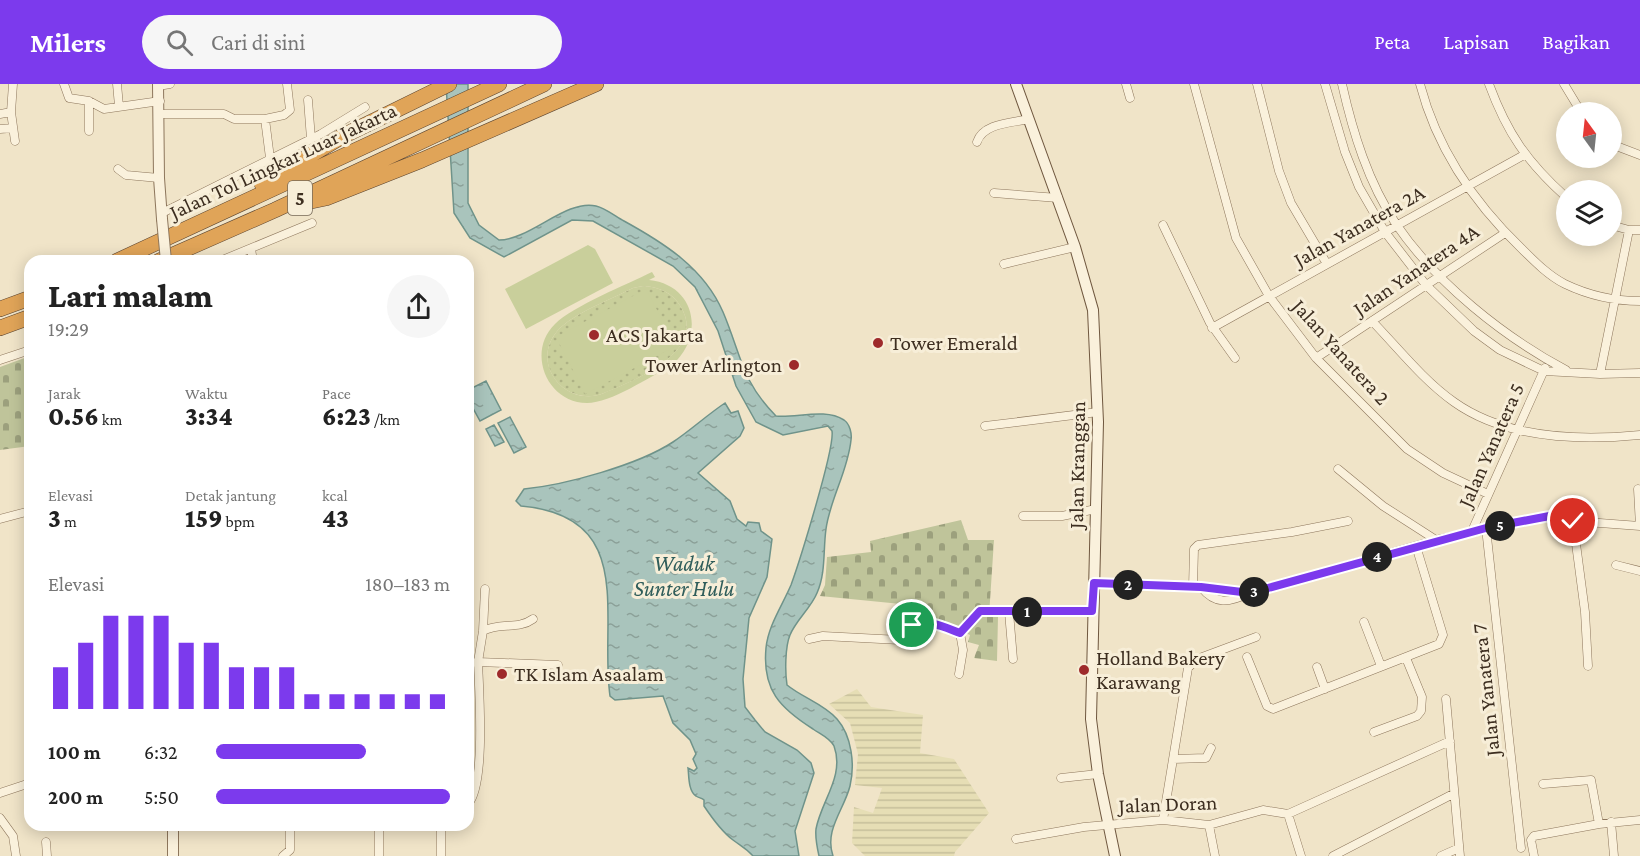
<!DOCTYPE html>
<html lang="id">
<meta charset="utf-8">
<style>
body{margin:0;font-family:"Crimson Pro",serif;background:#f6f6f6;color:#222;height:100vh;display:flex;flex-direction:column;font-size:22px;white-space:nowrap}
*{box-sizing:border-box;margin:0}
p{font-size:20px;color:#767676}
.icon{flex:none;width:33px;height:33px;fill:none;stroke:currentColor;stroke-width:2;stroke-linecap:round;stroke-linejoin:round}
.map{position:relative;flex:1;overflow:hidden}
.drawer{position:absolute;left:24px;top:171px;width:450px;height:576px;display:flex;flex-direction:column;background:#fff;border-radius:18px;box-shadow:0 3px 15px #0003}
.drawer>*{flex:none}
.needle{width:39px;rotate:345deg}
.tools{position:absolute;left:1556px;top:18px;display:grid;gap:12px}
.tools a{display:grid;place-items:center;width:66px;height:66px;border-radius:50%;background:#fff;box-shadow:0 3px 15px #0003;font-size:30px}
.pin{position:absolute;display:grid;place-items:center;width:51px;height:51px;color:#fff;margin:-26px;border:3px solid #fff;border-radius:50%;box-shadow:0 2px 6px #0007}
.km{position:absolute;width:30px;height:30px;margin:-15px;border-radius:50%;background:#222;color:#fff;font-size:16px;line-height:30px;text-align:center}
.round{display:grid;place-items:center;flex:none;width:63px;height:63px;border-radius:32px;background:#f6f6f6}
.headline{display:flex;align-items:center;justify-content:space-between;height:102px;padding:0 24px}
h1{font-size:33px;font-weight:800;line-height:45px}
.stats{display:grid;grid-template-columns:repeat(3,1fr);gap:9px;height:102px;padding:6px 24px}
.stats div{display:grid;align-content:center}
.stats b{font-size:26px;font-weight:800}
.stats small{font-size:16px;font-weight:400}
.stats p{font-size:16px}
.chart{height:168px;padding:12px 24px}
.chart p{display:flex;justify-content:space-between}
.chart svg{width:100%;height:108px;margin-top:6px;stroke:#7c3aed;stroke-width:6}
ul{padding:0 24px;list-style:none;font-size:20px}
li{display:grid;grid-template-columns:96px 72px 1fr;align-items:center;height:45px}
li i{height:15px;border-radius:8px;background:#7c3aed}
header{display:flex;align-items:center;gap:36px;box-sizing:border-box;height:84px;padding:0 30px;background:#7c3aed;color:#fff}
header strong{font-size:28px}
nav{display:flex;gap:33px;margin-inline-start:auto;font-size:21px}
.search{width:420px;height:54px;background:#f6f6f6;display:flex;align-items:center;gap:15px;box-sizing:border-box;padding:0 21px;border-radius:33px;color:#767676;font-size:22px}
.map>svg:first-child{display:block}
</style>
<header>
<strong>Milers</strong>
<div class="search"><svg class="icon" aria-label="search" viewBox="0 0 24 24"><circle cx="10" cy="10" r="6"/><path d="M15 15l6 6"/></svg>Cari di sini</div>
<nav><a>Peta</a><a>Lapisan</a><a>Bagikan</a></nav>
</header>
<div class="map">
<svg width="1640" height="772" viewBox="0 0 1640 772">
<defs>
<pattern id="farmland-rules" width="6" height="5" patternUnits="userSpaceOnUse" patternTransform="scale(1.5)"><rect width="6" height="5" fill="#e6deb5"/><path d="M0 2.5h6" fill="none" stroke="#c6bf9b"/></pattern>
<pattern id="grass-dots" width="8" height="8" patternUnits="userSpaceOnUse" patternTransform="scale(1.5)"><rect width="8" height="8" fill="#c9cf9b"/><path d="M2 2h.1M6 6h.1" fill="none" stroke="#aeb285" stroke-width="1.8" stroke-linecap="round"/></pattern>
<pattern id="cemetery-stones" width="16" height="16" patternUnits="userSpaceOnUse" patternTransform="scale(1.5)"><rect width="16" height="16" fill="#bfc49a"/><path d="M2 7V4a2 2 0 0 1 4 0v3zM10 15v-3a2 2 0 0 1 4 0v3z" fill="#9ca07d"/></pattern>
<pattern id="water-ripples" width="26" height="14" patternUnits="userSpaceOnUse" patternTransform="scale(1.5)"><rect width="26" height="14" fill="#a9c4bc"/><path d="M2 4q2-2 4 0t4 0M15 11q2-2 4 0t4 0" fill="none" stroke="#8ba098"/></pattern>
</defs>
<rect width="100%" height="100%" fill="#f0e4c8"/>
<path fill="url(#farmland-rules)" d="M 857,605 L 871,623 L 923,631 L 920,669 L 954,675 L 989,729 L 955,768 L 954,772 L 865,772 L 852,759 L 854,723 L 873,729 L 882,704 L 855,701 L 858,670 L 850,639 L 829,620 Z"/>
<path fill="url(#grass-dots)" d="M 643,202 C 659,203 672,208 681,223 C 707,268 636,296 604,309 C 568,324 531,283 555,250 C 568,231 612,215 633,204 Z"/>
<path fill="url(#cemetery-stones)" d="M 30,272 L 30,362 L 0,366 L 0,283 Z
M 961,436 L 968,456 L 994,456 L 989,532 L 998,533 L 997,577 L 974,574 L 979,561 L 968,558 L 970,551 C 946,540 932,534 906,539 L 901,520 L 820,512 L 825,501 L 827,473 L 871,468 L 870,457 Z"/>
<path fill="#c9cf9b" fill-rule="evenodd" d="M 588,161 L 595,165 L 613,199 L 526,245 L 505,205 Z
M 652,188 L 655,193 L 649,196 C 697,201 705,254 671,282 C 649,293 611,319 587,319 C 547,319 526,268 555,240 C 573,222 628,200 652,188 ZM 643,202 C 659,203 672,208 681,223 C 707,268 636,296 604,309 C 568,324 531,283 555,250 C 568,231 612,215 633,204 Z
M 646,205 L 676,262 L 585,310 L 556,253 Z"/>
<path fill="url(#water-ripples)" stroke="#6f938a" stroke-width="1.5" d="M 446,0 L 468,0 L 468,119 L 479,141 L 499,156 C 530,156 566,115 596,122 C 605,124 615,132 624,137 C 664,159 704,184 723,228 C 741,270 741,297 776,332 C 797,334 825,324 844,336 C 850,340 852,350 851,356 C 848,387 830,415 826,445 C 823,466 826,489 817,509 C 811,524 796,536 790,551 C 785,563 785,588 787,601 C 803,614 824,620 837,635 C 852,652 855,681 850,702 C 844,726 824,746 833,772 L 819,772 C 817,763 815,754 816,745 C 821,717 845,692 834,662 C 830,654 820,650 813,645 C 780,624 762,606 766,564 C 768,542 782,522 791,501 C 799,479 835,364 832,347 L 828,342 L 783,351 L 756,338 L 736,302 L 718,247 L 695,203 L 673,182 L 593,137 L 572,136 L 504,173 L 470,154 L 454,129 Z
M 486,297 L 501,326 L 480,337 L 468,315 L 468,306 Z
M 725,319 L 731,329 L 738,327 L 744,344 L 740,352 L 698,389 L 730,417 L 737,435 L 746,442 L 748,438 L 759,439 L 761,447 L 772,455 L 767,493 L 749,534 L 743,595 L 745,623 L 755,636 L 765,648 L 797,666 L 811,679 L 814,689 L 795,747 L 799,772 L 753,772 C 746,764 741,762 733,756 C 721,747 712,734 704,722 L 704,716 C 702,714 699,714 696,712 C 688,707 689,691 688,684 L 694,687 L 697,684 L 693,675 L 696,670 L 690,656 L 673,639 L 663,612 L 615,616 L 610,612 C 599,533 638,432 521,422 L 516,417 L 524,405 C 565,401 638,381 673,358 C 691,346 707,331 725,319 Z
M 510,333 L 526,363 L 514,369 L 498,339 Z
M 494,341 L 504,358 L 495,362 L 486,345 Z"/>
<g fill="none" stroke-linecap="round" stroke-linejoin="round">
<defs>
<path id="minor" d="M 13,0 L 11,28 L 15,57
M 64,0 L 69,14 L 89,17 L 104,25 L 160,17
M 117,0 L 119,22
M 1126,0 L 1130,14
M 1194,0 L 1236,154 L 1269,212 L 1316,274 L 1407,365 L 1443,389 L 1488,410
M 1257,0 L 1279,87 L 1291,119 L 1327,180
M 1325,0 L 1345,68 L 1359,103 L 1385,148 L 1426,201 L 1474,247 L 1500,266 L 1544,287 L 1600,290 L 1640,289
M 1342,0 C 1353,49 1368,98 1396,140 C 1436,199 1504,253 1566,286
M 1420,0 C 1437,65 1474,119 1522,165 C 1535,178 1549,192 1565,200 C 1588,211 1614,217 1640,217
M 1489,0 C 1507,49 1527,78 1566,113
M 1564,0 L 1581,28
M 158,2 L 170,0
M 308,16 L 311,55
M 89,17 L 89,47
M 0,30 L 11,28
M 160,30 L 224,30 L 234,35 L 265,35 L 284,31 L 290,26 L 287,0
M 265,35 L 270,74
M 0,45 L 13,44
M 977,58 C 983,39 1012,39 1029,35
M 1611,60 L 1640,71
M 118,85 L 126,91 L 159,94
M 994,109 L 1058,114
M 162,129 L 321,50 L 365,23
M 1163,141 L 1210,239 L 1235,274
M 1611,141 L 1629,146 L 1640,146
M 251,165 L 253,177
M 220,177 L 312,139
M 1004,180 L 1075,163
M 1372,237 C 1398,264 1423,296 1454,318 C 1506,355 1579,357 1640,351
M 1212,244 L 1524,71
M 1316,274 L 1505,149
M 0,276 L 30,266
M 1600,290 L 1629,146
M 985,342 L 1098,328
M 1338,385 L 1383,422 L 1436,456
M 1638,405 L 1640,442
M 1023,432 L 1062,432 L 1096,425
M 0,435 L 30,427
M 1573,437 L 1585,528 L 1588,582
M 1486,444 L 1521,764
M 1472,447 L 1545,284
M 1616,481 L 1640,487
M 1094,499 L 1201,503 L 1250,509 L 1436,456 L 1555,431 L 1565,432 L 1573,437 L 1640,442
M 1193,503 L 1194,465 L 1198,461 L 1292,448 L 1348,437
M 1201,503 C 1215,521 1229,519 1249,509
M 485,505 L 483,547 L 478,578 L 558,581
M 1009,528 L 1013,575
M 1364,538 L 1381,582
M 483,547 C 500,538 518,546 533,535
M 809,555 L 823,552 L 900,556 L 907,543 L 925,538 L 960,549 L 980,527 L 1092,527
M 1247,573 L 1267,622 L 1273,625 L 1439,560 L 1443,551 L 1416,462
M 468,579 L 478,578 C 479,606 486,701 468,720
M 1317,583 L 1325,605
M 959,590 L 963,566 L 960,549
M 1446,615 L 1460,772
M 1374,648 L 1417,632 L 1421,627 L 1422,613 L 1406,574
M 1173,675 L 1206,674 L 1211,664
M 1061,694 L 1098,690
M 1543,700 L 1591,696 L 1599,740
M 0,709 L 30,699
M 1288,730 L 1301,772
M 0,734 L 13,752 L 16,772
M 1163,736 L 1188,584 L 1197,575 L 1256,553
M 1611,738 L 1614,772
M 1209,741 L 1215,772
M 1016,755 L 1084,743 L 1163,736 L 1209,741 L 1263,726 L 1288,730 L 1450,657
M 46,758 L 47,772
M 283,772 L 290,766 L 290,741
M 379,772 L 379,741
M 441,772 L 441,741
M 1333,772 L 1453,710
M 1441,772 L 1459,764
M 1534,772 L 1531,756 L 1534,752 L 1599,740 L 1640,736"/>
<path id="tertiary" d="M 158,0 L 159,94 L 162,135
M 173,741 L 173,772"/>
<path id="secondary" d="M 1016,0 L 1075,163 L 1093,226 L 1098,338 L 1091,635 L 1098,690 L 1115,772"/>
<path id="motorway" d="M 262,100 L 341,53 L 449,0
M 307,118 L 326,114 L 422,76 L 596,0
M 117,177 L 499,0
M 159,177 L 275,126 L 544,0
M 0,225 L 30,214
M 0,244 L 30,233"/>
</defs>
<use href="#minor" stroke="#8d765c" stroke-width="9"/>
<use href="#tertiary" stroke="#8d765c" stroke-width="12"/>
<use href="#secondary" stroke="#6f573f" stroke-width="12"/>
<use href="#motorway" stroke="#5b4430" stroke-width="16"/>
<use href="#minor" stroke="#faf1dc" stroke-width="8"/>
<use href="#tertiary" stroke="#faf1dc" stroke-width="10"/>
<use href="#secondary" stroke="#faf1dc" stroke-width="10"/>
<use href="#motorway" stroke="#e0a458" stroke-width="15"/>
<defs>
<path id="tertiary-bridge" d="M 162,135 L 166,177"/>
</defs>
<use href="#tertiary-bridge" stroke="#8d765c" stroke-width="12" stroke-linecap="butt"/>
<use href="#tertiary-bridge" stroke="#faf1dc" stroke-width="10"/>
</g>
<g fill="none" stroke-linecap="round" stroke-linejoin="round">
<defs>
<path id="route" d="M 912,541 C 929,535 944,543 960,549 L 980,527 L 1092,527 L 1094,499 L 1201,503 L 1250,509 L 1486,444 L 1560,430 L 1573,437"/>
</defs>
<use href="#route" stroke="#fff" stroke-width="12"/>
<use href="#route" stroke="#7c3aed" stroke-width="8"/>
</g>
<g fill="#9e2a2b" stroke="#f7eed8" stroke-width="2">
<circle cx="594" cy="251" r="6"/>
<circle cx="878" cy="259" r="6"/>
<circle cx="794" cy="281" r="6"/>
<circle cx="1084" cy="586" r="6"/>
<circle cx="502" cy="590" r="6"/>
</g>
<g text-anchor="middle" stroke-width="6" stroke-linejoin="round" paint-order="stroke">
<rect fill="#f7eed8" stroke="#756857" stroke-width="1.5" x="288" y="97" width="24" height="34" rx="4.5"/>
<g font-size="20" font-weight="bold" fill="#3d2e20">
<text x="300" y="121">5</text>
</g>
<g font-size="21" fill="#3d2e20" stroke="#f7eed8">
<text transform="translate(283 77) rotate(-25)" y="7">Jalan Tol Lingkar Luar Jakarta</text>
<text transform="translate(1359 142) rotate(-29)" y="7">Jalan Yanatera 2A</text>
<text transform="translate(1416 186) rotate(-34)" y="7">Jalan Yanatera 4A</text>
<text transform="translate(1341 268) rotate(48)" y="7">Jalan Yanatera 2</text>
<text transform="translate(1491 361) rotate(-66)" y="7">Jalan Yanatera 5</text>
<text transform="translate(1077 381) rotate(-89)" y="7">Jalan Kranggan</text>
<text transform="translate(1486 606) rotate(-96)" y="7">Jalan Yanatera 7</text>
<text transform="translate(1168 720) rotate(-2)" y="7">Jalan Doran</text>
</g>
<g font-size="21" fill="#3d2e20" stroke="#f7eed8" text-anchor="start">
<text x="606" y="258">ACS Jakarta</text>
<text x="890" y="266">Tower Emerald</text>
<text x="782" y="288" text-anchor="end">Tower Arlington</text>
<text x="1096" y="581">Holland Bakery<tspan x="1096" dy="24">Karawang</tspan></text>
<text x="514" y="597">TK Islam Asaalam</text>
</g>
<g font-size="22" font-style="italic" fill="#2f5d5a" stroke="#f7eed8">
<text x="684" y="487">Waduk<tspan x="684" dy="25">Sunter Hulu</tspan></text>
</g>
</g>
</svg>
<div class="tools">
<a><svg class="needle" viewBox="-14 -14 28 28"><path d="M0-13l5 13h-10z" fill="#e53935"/><path d="M0 13l5-13h-10z" fill="#767676"/></svg></a>
<a><svg class="icon" aria-label="layers" viewBox="0 0 24 24"><path d="M12 4l9 5-9 5-9-5zM3 14l9 5 9-5"/></svg></a>
</div>
<div class="pin" style="left:912px;top:541px;background:#1e9e55"><svg class="icon" aria-label="arrive" viewBox="0 0 24 24"><path d="M6 21V4h12l-3 4 3 4H6"/></svg></div>
<div class="pin" style="left:1573px;top:437px;background:#d93025"><svg class="icon" aria-label="check" viewBox="0 0 24 24"><path d="M5 12l5 5 9-10"/></svg></div>
<b class="km" style="left:1027px;top:528px">1</b>
<b class="km" style="left:1128px;top:501px">2</b>
<b class="km" style="left:1254px;top:508px">3</b>
<b class="km" style="left:1377px;top:473px">4</b>
<b class="km" style="left:1500px;top:442px">5</b>
<section class="drawer">
<div class="headline"><div><h1>Lari malam</h1><p>19:29</p></div><a class="round"><svg class="icon" aria-label="share" viewBox="0 0 24 24"><path d="M12 15V3M7 8l5-5 5 5M5 13v7h14v-7"/></svg></a></div>
<div class="stats">
<div><p>Jarak</p><b>0.56<small> km</small></b></div>
<div><p>Waktu</p><b>3:34</b></div>
<div><p>Pace</p><b>6:23<small> /km</small></b></div>
</div>
<div class="stats">
<div><p>Elevasi</p><b>3<small> m</small></b></div>
<div><p>Detak jantung</p><b>159<small> bpm</small></b></div>
<div><p>kcal</p><b>43</b></div>
</div>
<div class="chart"><p><span>Elevasi</span>180–183 m</p>
<svg viewBox="0 0 160 44" preserveAspectRatio="none"><path d="M5 44V27M15 44V17M25 44V6M35 44V6M45 44V6M55 44V17M65 44V17M75 44V27M85 44V27M95 44V27M105 44V38M115 44V38M125 44V38M135 44V38M145 44V38M155 44V38"/></svg>
</div>
<ul>
<li><b>100 m</b>6:32<i style="width:64%"></i></li>
<li><b>200 m</b>5:50<i style="width:100%"></i></li>
</ul>
</section>
</div>
